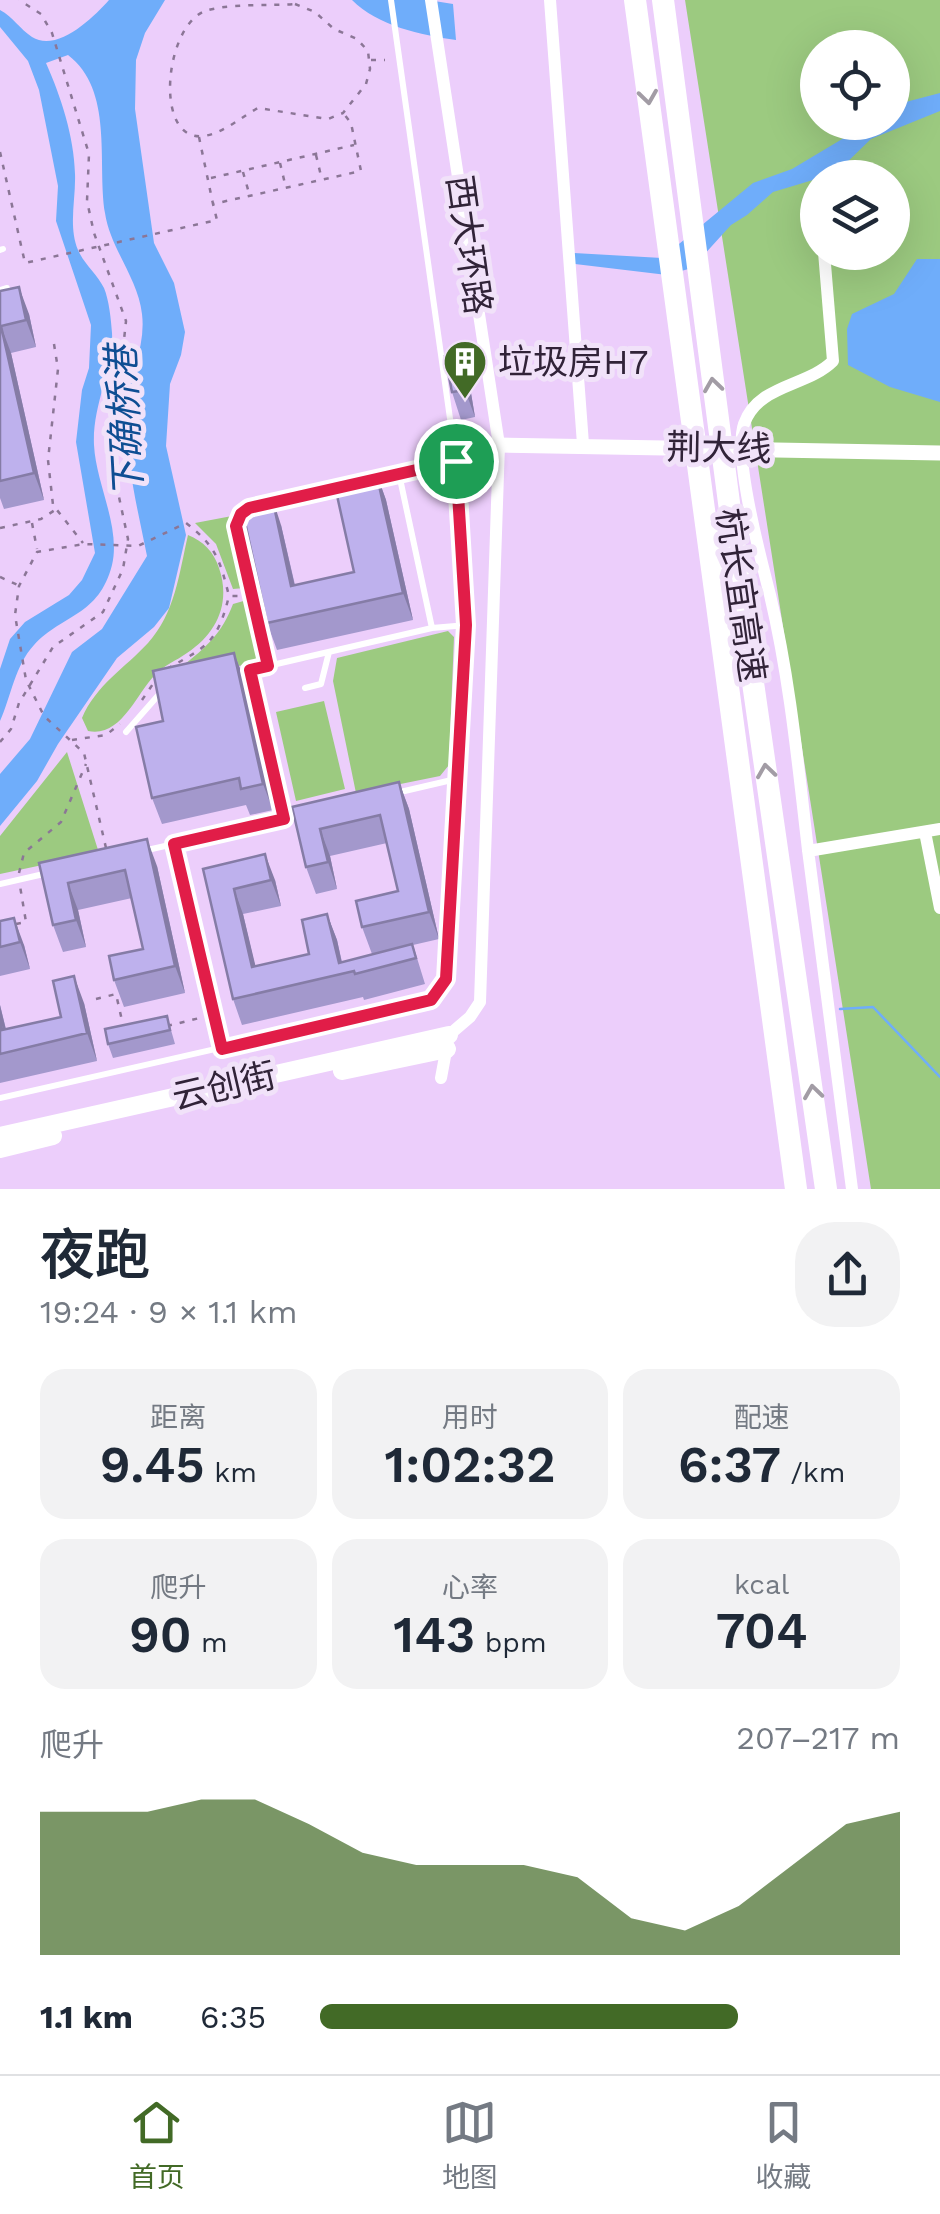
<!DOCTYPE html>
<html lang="zh">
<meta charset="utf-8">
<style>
body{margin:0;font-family:"Work Sans","Noto Sans SC",sans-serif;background:#f2f2f3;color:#1f2937;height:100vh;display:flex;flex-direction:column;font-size:38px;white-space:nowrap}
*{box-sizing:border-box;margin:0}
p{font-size:32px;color:#747a83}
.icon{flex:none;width:55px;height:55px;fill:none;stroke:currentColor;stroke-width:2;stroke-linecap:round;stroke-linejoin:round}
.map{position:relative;height:1189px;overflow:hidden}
.drawer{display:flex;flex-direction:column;background:#fff;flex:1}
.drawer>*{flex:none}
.fabs{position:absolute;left:800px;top:30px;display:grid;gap:20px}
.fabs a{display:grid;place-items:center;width:110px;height:110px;border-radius:50%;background:#fff;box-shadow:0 10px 40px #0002;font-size:50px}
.pin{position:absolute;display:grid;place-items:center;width:85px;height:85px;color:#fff;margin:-42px;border:5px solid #fff;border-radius:50%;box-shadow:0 2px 10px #0007}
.round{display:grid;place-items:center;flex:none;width:105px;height:105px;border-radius:40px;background:#f2f2f3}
.overview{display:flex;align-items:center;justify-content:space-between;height:170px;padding:0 40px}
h1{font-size:55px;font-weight:600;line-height:75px}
.figures{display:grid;grid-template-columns:repeat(3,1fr);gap:15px;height:170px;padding:10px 40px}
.figures div{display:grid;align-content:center;border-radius:25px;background:#f2f2f3;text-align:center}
.figures b{font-size:50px;font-weight:600}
.figures small{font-size:28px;font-weight:400}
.figures p{font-size:28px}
.chart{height:280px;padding:20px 40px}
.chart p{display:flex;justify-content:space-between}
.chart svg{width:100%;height:180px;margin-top:10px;fill:#426a26;opacity:.7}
ul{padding:0 40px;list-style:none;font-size:32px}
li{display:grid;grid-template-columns:160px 120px 1fr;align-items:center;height:75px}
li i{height:25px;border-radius:12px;background:#426a26}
.dock{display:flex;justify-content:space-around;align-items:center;height:140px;border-top:2px solid #e0e1e3;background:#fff;font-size:28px;color:#747a83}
.dock a{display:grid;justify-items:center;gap:5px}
.dock .selected{color:#426a26}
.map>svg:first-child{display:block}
</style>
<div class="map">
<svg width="940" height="1189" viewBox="0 0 940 1189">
<rect width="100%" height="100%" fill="#eccefb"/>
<path fill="#9cca80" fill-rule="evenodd" d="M 685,0 L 940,0 L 940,1189 L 871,1189 ZM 818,48 L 892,48 L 892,122 L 818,122 ZM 818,178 L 892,178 L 892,252 L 818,252 Z
M 232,516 L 244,588 L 233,589 L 216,544 L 195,523 Z
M 188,535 C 203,541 214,552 219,568 C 231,603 217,633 187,653 C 176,661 164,665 155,675 C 136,694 121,738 88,731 L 82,718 C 96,685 125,668 148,643 C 175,613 179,574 188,535 Z
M 247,600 L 260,661 L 187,678 L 181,667 C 206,648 222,633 233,604 Z
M 448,631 L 454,637 L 449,765 L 440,776 L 356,793 L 333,681 L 337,658 Z
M 324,701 L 345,789 L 296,801 L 276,712 Z
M 67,752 L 99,853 L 0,874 L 0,836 Z"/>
<path fill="#6fadfa" d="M 109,0 L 165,0 L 145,33 L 136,60 L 135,109 L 154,243 L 174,283 L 185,332 L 181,355 L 170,384 L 166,446 L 186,535 L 169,608 L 154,627 L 117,658 L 58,744 L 37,781 L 0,826 L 0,774 L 30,739 L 72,652 L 102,629 L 147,556 C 137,506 124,456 127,404 C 130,374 146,346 142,314 C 138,278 110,248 105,213 C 97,162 114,90 68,55 L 46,63 C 61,97 74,136 75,174 C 76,199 68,226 78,250 C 84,264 97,274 104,288 C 109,300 111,319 112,333 C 114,368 92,405 94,445 C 96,484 121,527 112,565 C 99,616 63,614 34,645 C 15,665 11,697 0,721 L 0,669 L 10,639 L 25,622 L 69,595 L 82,580 L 95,553 L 76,442 L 82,390 L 89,368 L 91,325 L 56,221 L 58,186 L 39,90 L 28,61 L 0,27 L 0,10 C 13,17 20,29 32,37 C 57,53 93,18 109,0 Z
M 352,0 L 428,0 L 453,4 L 456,40 C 421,35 378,26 352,0 Z
M 940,93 L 940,111 L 871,139 L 841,168 L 823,177 L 773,192 L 747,215 L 731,225 L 692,268 L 667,275 L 575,264 L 574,253 L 662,258 L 753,183 L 792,169 L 869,123 L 892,122 L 893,108 L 898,104 Z
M 917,259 L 940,259 L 940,402 L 890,387 L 848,365 L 847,329 L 852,314 L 894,294 Z"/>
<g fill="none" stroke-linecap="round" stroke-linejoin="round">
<path stroke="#6fadfa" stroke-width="2.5" d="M 840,1009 L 873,1007 L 940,1077"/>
<path stroke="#8b7696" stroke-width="2.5" stroke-dasharray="5 8" stroke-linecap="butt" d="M 295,4 L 315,12 L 334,29 L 357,39 L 368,51 L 370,69 L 366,84 L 343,113 L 328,119 L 258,108 C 241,117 224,133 204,136 C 154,143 164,30 203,12 C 224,3 271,6 295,4 Z
M 371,60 L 385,60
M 199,137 L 213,204 L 361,171 L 351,123 L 344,114
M 0,152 L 25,263 L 217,220 L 213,204
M 316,155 L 322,180
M 280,163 L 286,188
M 243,172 L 249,193
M 211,178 L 354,145
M 54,344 L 58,369 L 48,460 L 53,505 L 83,543
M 32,523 L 37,549
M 0,528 L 41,519 L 55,510
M 0,577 L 18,585
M 167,669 C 207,646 217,644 229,596 L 244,596
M 142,700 L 157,678
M 72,740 L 106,735 L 120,724
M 0,742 L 11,729 L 19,703 L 53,647 L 103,612 L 123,569 L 128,539 L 107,441 L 109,402 L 122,359 L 126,321 L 94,233 L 87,201 L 89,154 L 52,33 L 41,14 L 19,0
M 106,848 L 84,753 L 44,716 L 26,680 L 15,615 L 19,586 L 37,552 L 84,544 L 138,546 L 186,523 C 216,546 220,560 229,596
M 19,873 L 24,853 L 61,822 L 86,764
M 16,924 L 26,922 L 20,886
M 96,999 L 116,994 L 123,1025
M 167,1026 L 208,1016"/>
<path stroke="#fff" stroke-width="6" d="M 391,0 L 456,461 L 467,625 L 456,779
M 0,250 L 3,249
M 0,290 L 7,288
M 399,474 L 432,628
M 375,480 L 456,461
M 267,504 L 343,487
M 250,508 L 241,514 L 236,526 L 268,666 L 251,670 L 284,819
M 268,666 L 432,628 L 467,625
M 305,688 L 321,684 L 329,652
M 126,732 L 162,691
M 174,844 L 222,1049
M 143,851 L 301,815
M 0,884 L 48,873
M 0,1098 L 431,1000 L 446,979 L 456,779 L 396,793"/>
<path stroke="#fff" stroke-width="12" d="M 431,0 L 499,445 L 480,1002 L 470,1017 L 449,1035 L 441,1078
M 550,0 L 583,444
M 824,252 L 833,361 C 807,387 758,384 744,424 C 733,456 761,559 770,595 C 790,679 798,765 808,850 C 822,963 837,1076 852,1189
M 925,832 L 940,908
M 808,851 L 940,829"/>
<path stroke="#fff" stroke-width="15" d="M 499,445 L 940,453"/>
<path stroke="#fff" stroke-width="18" d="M 342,1071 L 447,1049
M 0,1136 L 449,1035
M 0,1149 L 53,1136"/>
<path stroke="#fff" stroke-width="22" d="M 635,0 L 796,1189
M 663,0 L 749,655 L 826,1189"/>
</g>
<path fill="#a398cc" d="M 0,291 L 29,314 L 36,347 L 11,353 L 44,500 L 4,509 L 0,498 Z
M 469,381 L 475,417 L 461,420 L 452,392 Z
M 376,472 L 386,500 L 413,620 L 277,650 L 267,623 L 281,525 L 295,585 L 354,572 Z
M 234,653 L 244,679 L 273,810 L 250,815 L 246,805 L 162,824 L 152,798 L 163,721 Z
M 399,782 L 409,809 L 439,939 L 413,945 L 425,984 L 364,1000 L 363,997 L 242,1025 L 233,999 L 203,869 L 275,880 L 281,906 L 243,914 L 255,966 L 309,954 L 327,914 L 337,940 L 342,962 L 372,954 L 362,927 L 398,891 L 387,843 L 330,856 L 337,889 L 316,894 L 306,867 L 292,807 Z
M 39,863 L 157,866 L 185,993 L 124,1007 L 114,980 L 143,949 L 132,898 L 78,910 L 86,947 L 63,952 L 53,925 Z
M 0,921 L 24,945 L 30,969 L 0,976 Z
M 84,1003 L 97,1061 L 0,1083 L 0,1005 L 6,1029 L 61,1017 Z
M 167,1016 L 175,1044 L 113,1058 L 108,1044 Z"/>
<path fill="#857ca6" d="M 19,287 L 29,314 L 36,347 L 26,320 Z
M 1,326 L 11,353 L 44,500 L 34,473 Z
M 459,353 L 469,381 L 475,417 L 465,390 Z
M 376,472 L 386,500 L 413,620 L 403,593 Z
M 272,497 L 281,525 L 301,613 L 291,586 Z
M 234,653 L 244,679 L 273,810 L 263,784 Z
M 399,782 L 409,809 L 439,939 L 429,912 Z
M 320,829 L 330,856 L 337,889 L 328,862 Z
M 147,839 L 157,866 L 185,993 L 175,966 Z
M 265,854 L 275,880 L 281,906 L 271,880 Z
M 68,883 L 78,910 L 86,947 L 76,920 Z
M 234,889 L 243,914 L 262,993 L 252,967 Z
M 327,914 L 337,940 L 344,973 L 339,963 Z
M 14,918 L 24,945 L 30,969 L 20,942 Z
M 74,976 L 84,1003 L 97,1061 L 87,1033 Z
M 0,1005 L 11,1051 L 0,1020 Z"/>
<path fill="#beb1ed" stroke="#857ca6" stroke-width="2.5" d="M 19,287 L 26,320 L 1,326 L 34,473 L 0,481 L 0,291 Z
M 459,353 L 465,390 L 452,392 L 445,356 Z
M 376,472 L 403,593 L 267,623 L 241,504 L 272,497 L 291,586 L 354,572 L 334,482 Z
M 234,653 L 263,784 L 241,789 L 239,778 L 152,798 L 136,727 L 163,721 L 153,671 Z
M 399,782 L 429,912 L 362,927 L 356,901 L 398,891 L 380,815 L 320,829 L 328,862 L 306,867 L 292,807 Z
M 147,839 L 175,966 L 114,980 L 109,956 L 143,949 L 125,870 L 68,883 L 76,920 L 53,925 L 39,863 Z
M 265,854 L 271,880 L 234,889 L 252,967 L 309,954 L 302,920 L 327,914 L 339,963 L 412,944 L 416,958 L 355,974 L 354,971 L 233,999 L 203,869 Z
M 14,918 L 20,942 L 0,947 L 0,921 Z
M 74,976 L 87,1033 L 0,1054 L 0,1020 L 2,1030 L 61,1017 L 53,981 Z
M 167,1016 L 170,1030 L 108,1044 L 105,1029 Z"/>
<defs><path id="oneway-chevron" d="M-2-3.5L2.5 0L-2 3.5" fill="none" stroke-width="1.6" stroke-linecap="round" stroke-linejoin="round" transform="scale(2.5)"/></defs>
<g stroke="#a29ca5">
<use href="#oneway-chevron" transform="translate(648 97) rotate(82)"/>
<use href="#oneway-chevron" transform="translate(713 385) rotate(-98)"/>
<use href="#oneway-chevron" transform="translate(766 771) rotate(-98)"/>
<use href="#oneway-chevron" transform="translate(813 1092) rotate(-98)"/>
</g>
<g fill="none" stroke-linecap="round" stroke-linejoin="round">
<defs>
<path id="route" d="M 456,461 L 466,625 L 446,979 L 431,1000 L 222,1049 L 174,844 L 284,819 L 250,670 L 268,666 L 236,526 L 241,514 L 249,508 Z"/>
</defs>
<use href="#route" stroke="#fff" stroke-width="20"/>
<use href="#route" stroke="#e11d48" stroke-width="12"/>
</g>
<defs>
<symbol id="building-pin" viewBox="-11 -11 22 30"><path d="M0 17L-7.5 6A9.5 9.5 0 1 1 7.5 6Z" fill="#426a26" stroke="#f1e2f9"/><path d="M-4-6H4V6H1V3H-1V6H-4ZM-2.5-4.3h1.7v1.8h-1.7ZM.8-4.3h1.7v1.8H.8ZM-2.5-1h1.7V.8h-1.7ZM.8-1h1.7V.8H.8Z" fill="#fff"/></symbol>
</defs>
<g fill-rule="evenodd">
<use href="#building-pin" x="440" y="337" width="50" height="68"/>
</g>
<g text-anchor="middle" stroke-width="10" stroke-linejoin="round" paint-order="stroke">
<g font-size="35" fill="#312338" stroke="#f1e2f9">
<text transform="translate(469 245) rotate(82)" y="12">西大环路</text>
<text transform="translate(719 448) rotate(1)" y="12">荆大线</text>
<text transform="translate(741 595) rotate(82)" y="12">杭长宜高速</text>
<text transform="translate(224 1086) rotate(-13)" y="12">云创街</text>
</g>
<g font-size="35" fill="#312338" stroke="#f1e2f9" text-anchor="start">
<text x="498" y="374">垃圾房H7</text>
</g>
<g font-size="38" font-style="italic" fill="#0e4e93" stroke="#f1e2f9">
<text transform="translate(125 422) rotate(-93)" y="13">下确桥港</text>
</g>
</g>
</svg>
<div class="fabs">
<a><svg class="icon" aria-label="locate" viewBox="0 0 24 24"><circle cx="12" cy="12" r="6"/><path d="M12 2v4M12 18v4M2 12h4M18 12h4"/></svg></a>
<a><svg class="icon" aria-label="layers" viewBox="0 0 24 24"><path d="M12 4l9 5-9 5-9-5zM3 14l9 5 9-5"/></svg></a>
</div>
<div class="pin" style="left:456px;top:461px;background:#1e9e55"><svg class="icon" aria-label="arrive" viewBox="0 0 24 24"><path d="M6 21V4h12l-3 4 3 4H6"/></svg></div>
</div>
<section class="drawer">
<div class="overview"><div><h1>夜跑</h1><p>19:24 · 9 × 1.1 km</p></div><a class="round"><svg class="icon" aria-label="share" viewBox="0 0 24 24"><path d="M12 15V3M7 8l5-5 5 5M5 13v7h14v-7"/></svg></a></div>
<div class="figures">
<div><p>距离</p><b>9.45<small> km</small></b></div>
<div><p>用时</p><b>1:02:32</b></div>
<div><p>配速</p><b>6:37<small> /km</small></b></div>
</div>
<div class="figures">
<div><p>爬升</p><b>90<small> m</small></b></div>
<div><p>心率</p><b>143<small> bpm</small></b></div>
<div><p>kcal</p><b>704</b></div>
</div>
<div class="chart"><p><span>爬升</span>207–217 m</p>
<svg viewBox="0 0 160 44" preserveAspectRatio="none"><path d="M0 44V9L10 9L20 9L30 6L40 6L50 12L60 19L70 22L80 22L90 22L100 25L110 35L120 38L130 32L140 22L150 12L160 9V44z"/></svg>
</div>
<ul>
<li><b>1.1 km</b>6:35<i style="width:72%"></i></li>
</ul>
</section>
<nav class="dock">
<a class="selected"><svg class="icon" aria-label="home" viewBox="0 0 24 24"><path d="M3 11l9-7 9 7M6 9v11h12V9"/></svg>首页</a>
<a><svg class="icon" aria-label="map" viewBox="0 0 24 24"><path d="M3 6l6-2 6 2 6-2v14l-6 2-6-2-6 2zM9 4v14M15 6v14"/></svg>地图</a>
<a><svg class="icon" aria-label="saved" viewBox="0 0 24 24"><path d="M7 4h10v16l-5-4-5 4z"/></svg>收藏</a>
</nav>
